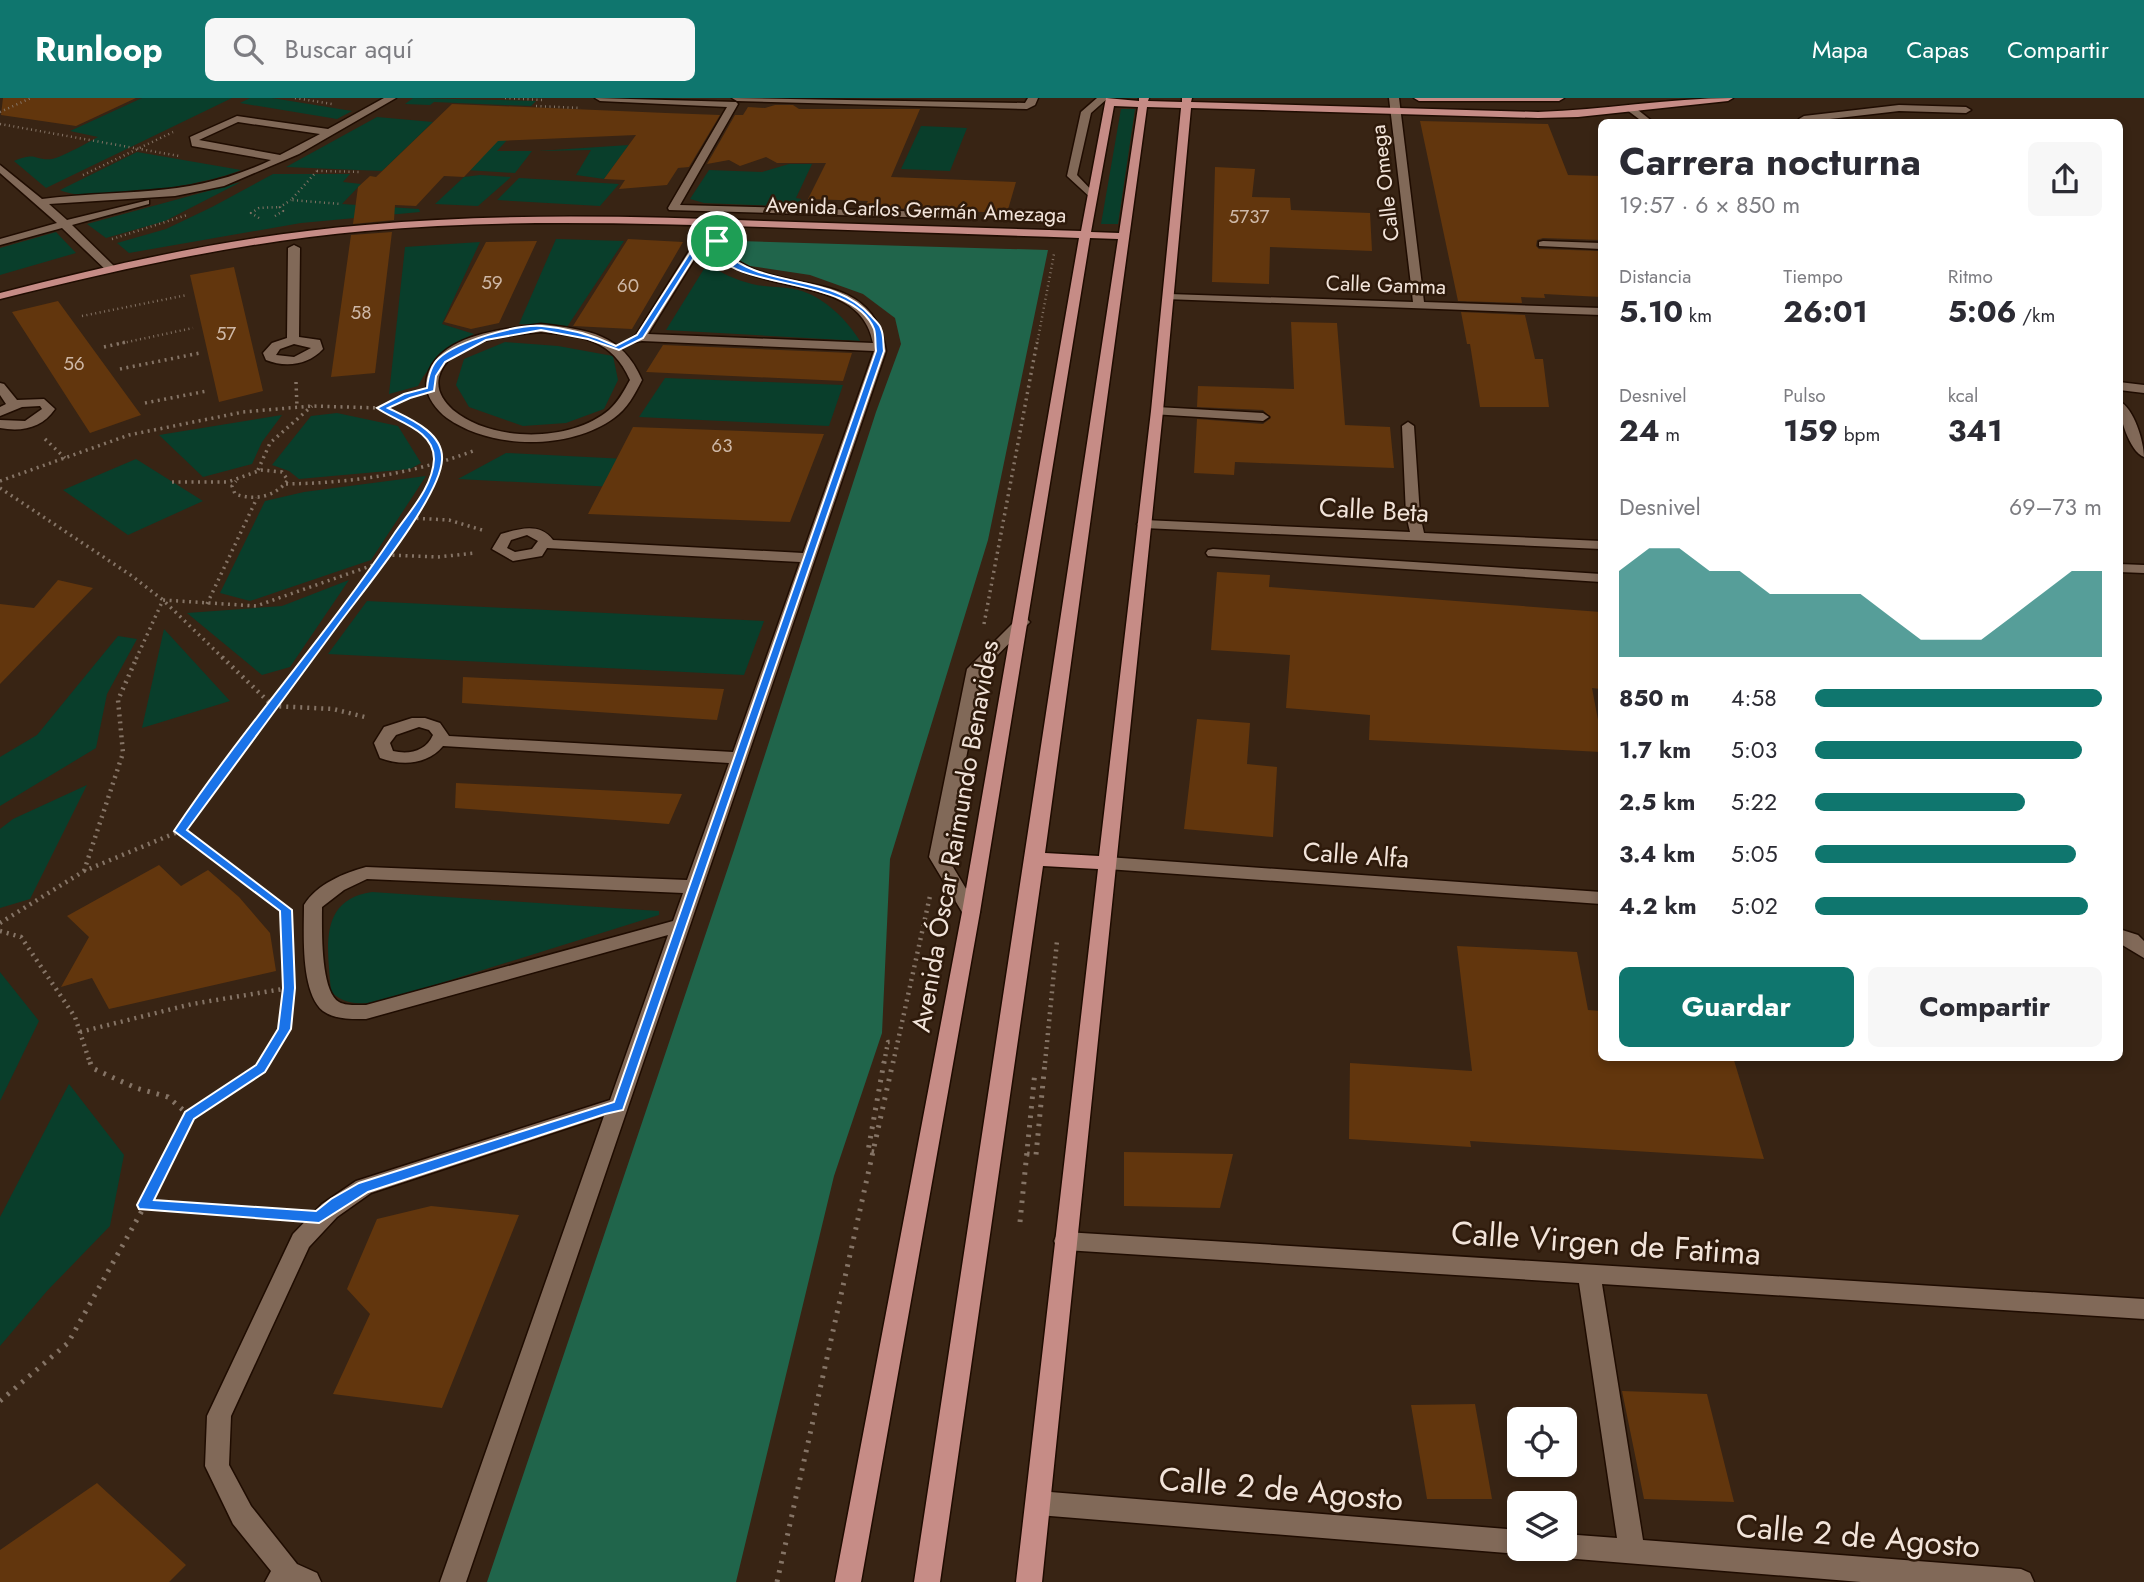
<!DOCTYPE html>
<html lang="es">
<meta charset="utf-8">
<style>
body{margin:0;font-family:Jost,sans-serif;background:#f7f7f7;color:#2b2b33;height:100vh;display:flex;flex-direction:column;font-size:26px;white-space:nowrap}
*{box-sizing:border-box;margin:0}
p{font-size:23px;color:#7c7c81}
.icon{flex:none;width:38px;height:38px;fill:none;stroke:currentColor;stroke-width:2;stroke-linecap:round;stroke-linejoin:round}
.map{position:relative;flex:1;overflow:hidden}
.details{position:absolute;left:1598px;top:21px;width:525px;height:942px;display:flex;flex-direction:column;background:#fff;border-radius:10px;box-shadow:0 4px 10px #0003}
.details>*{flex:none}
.buttons{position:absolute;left:1507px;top:1309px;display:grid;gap:14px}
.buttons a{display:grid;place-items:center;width:70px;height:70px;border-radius:10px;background:#fff;box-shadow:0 4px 10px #0003;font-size:35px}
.pin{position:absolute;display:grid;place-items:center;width:60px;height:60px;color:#fff;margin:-30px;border:4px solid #fff;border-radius:50%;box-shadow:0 2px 7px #0007}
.round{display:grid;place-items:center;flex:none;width:74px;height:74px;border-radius:10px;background:#f7f7f7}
.head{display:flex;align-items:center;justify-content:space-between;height:119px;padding:0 21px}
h1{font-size:38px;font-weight:700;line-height:52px}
.metrics{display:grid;grid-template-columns:repeat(3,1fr);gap:10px;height:119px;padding:7px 21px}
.metrics div{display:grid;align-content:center}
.metrics b{font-size:30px;font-weight:700}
.metrics small{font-size:19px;font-weight:400}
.metrics p{font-size:19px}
.chart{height:196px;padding:14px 21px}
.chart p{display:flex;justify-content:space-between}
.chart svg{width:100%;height:126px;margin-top:7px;fill:#0f766e;opacity:.7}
.button{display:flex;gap:14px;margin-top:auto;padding:14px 21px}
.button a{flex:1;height:80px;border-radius:10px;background:#0f766e;color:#fff;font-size:28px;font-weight:700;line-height:80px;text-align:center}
.button a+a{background:#f7f7f7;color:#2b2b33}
ul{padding:0 21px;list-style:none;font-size:23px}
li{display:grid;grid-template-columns:112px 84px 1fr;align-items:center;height:52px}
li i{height:18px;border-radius:9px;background:#0f766e}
header{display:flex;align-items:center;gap:42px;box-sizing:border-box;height:98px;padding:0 35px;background:#0f766e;color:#fff}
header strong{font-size:33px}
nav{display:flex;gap:38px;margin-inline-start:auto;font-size:24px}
.search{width:490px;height:63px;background:#f7f7f7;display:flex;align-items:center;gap:18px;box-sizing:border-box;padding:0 24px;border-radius:10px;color:#7c7c81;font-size:26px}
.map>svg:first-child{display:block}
</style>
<header>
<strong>Runloop</strong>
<div class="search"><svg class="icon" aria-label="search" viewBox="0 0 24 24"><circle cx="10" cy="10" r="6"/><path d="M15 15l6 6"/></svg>Buscar aquí</div>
<nav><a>Mapa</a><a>Capas</a><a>Compartir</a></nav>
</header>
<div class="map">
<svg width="2144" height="1484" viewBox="0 0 2144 1484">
<rect width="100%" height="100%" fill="#382414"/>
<path fill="#093e2b" d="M 142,0 L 232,0 L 46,90 L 14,63 C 38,53 34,63 52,61 C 62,59 89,44 98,39 L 70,33 Z
M 250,0 L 272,0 L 352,13 L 337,21 L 240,5 Z
M 413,0 L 536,3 L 531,8 L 434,4 L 430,7 L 405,6 Z
M 1121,11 L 1135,11 L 1118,126 L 1101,126 Z
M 377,19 L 433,24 L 382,73 L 286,69 Z
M 921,28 L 967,30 L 950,73 L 901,71 Z
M 519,29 L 497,53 L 532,53 L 515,75 L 450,71 Z
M 629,47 L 604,81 L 576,77 L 591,52 L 538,53 Z
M 137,54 L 241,72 C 210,86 89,107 60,92 Z
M 789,66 L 812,66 L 796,100 L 801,101 L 798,109 L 704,105 L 690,101 L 709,72 L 762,74 Z
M 273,76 L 350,76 L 343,84 L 361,86 L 342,106 L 419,111 L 420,114 L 301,125 L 129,155 L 117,145 L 166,131 L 212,109 Z
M 480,77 L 511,79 L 478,108 L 435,106 L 464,79 Z
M 519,80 L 619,86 L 600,108 L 497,102 Z
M 241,84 L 165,123 L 106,140 L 87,126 Z
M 56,134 L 76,155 L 0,177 L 0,150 Z
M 556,141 L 624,143 L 567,229 L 519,226 Z
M 480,144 L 442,226 L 474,236 C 450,248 430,264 418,288 L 389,296 L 405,149 Z
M 707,166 C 721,175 736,182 752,186 C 768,190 786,188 802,193 C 826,201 847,222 860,243 L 666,232 Z
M 505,244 L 558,248 L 613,258 L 618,282 L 604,311 L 566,325 L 523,328 L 469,309 L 456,287 L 464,261 Z
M 665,280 L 843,287 L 829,328 L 639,319 Z
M 337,315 L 398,328 L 421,365 L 410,371 L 299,381 L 289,373 L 272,367 L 311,318 Z
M 282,317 L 262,344 L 252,366 L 203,379 L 159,337 Z
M 506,355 L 803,370 L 789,398 L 458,381 Z
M 136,361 L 203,403 L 128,437 L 63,392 Z
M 426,378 L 371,462 L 250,503 L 220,495 L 265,403 L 304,394 Z
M 349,482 L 290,569 L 262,577 L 187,515 L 282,508 Z
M 367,503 L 764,523 L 744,577 L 328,556 Z
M 164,531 L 230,603 L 142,630 Z
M 118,538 L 137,541 L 107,596 L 96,650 L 0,708 L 0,659 L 37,637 Z
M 87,687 L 30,801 L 0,810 L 0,731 L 13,721 Z
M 372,794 L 659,813 L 659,817 L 390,901 C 368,906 349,910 331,894 C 328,852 317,802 372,794 Z
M 0,874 L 39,923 L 0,1003 Z
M 69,986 L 124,1057 L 110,1128 L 47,1193 L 0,1248 L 0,1119 Z"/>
<path fill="#20654b" d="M 739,143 L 1048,152 L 988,442 L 890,761 L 882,935 L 834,1078 L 736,1484 L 487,1484 L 734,752 L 876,314 L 901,246 L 895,220 L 863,196 L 810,177 L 750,168 L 733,159 L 728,149 Z"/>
<path fill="#62360d" d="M 3,0 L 136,0 L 76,28 L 1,17 Z
M 452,6 L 666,15 L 720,17 L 689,69 L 678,70 L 667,87 L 619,91 L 625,82 L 604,81 L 636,37 L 498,43 L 464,79 L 444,78 L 416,108 L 395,107 L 394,122 L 353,126 L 358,89 L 370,78 L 376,79 Z
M 775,7 L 793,7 L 799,11 L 920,11 L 891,79 L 1016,84 L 1007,115 L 865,109 L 868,103 L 808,101 L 826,65 L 777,65 L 766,59 L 740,68 L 729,62 L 707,66 L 735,17 L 743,17 L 748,9 L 765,10 Z
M 1420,23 L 1548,26 L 1568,77 L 1601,78 L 1601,142 L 1543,140 L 1537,142 L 1536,148 L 1539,151 L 1601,153 L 1601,199 L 1544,196 L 1545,200 L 1521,199 L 1522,205 L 1458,203 Z
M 1215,69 L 1255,71 L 1252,99 L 1290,100 L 1291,112 L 1370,115 L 1372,153 L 1270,149 L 1269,186 L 1212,184 Z
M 392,134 L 375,275 L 331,279 L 351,137 Z
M 628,141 L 683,144 L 632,231 L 573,228 Z
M 537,143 L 499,225 L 471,231 L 444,224 L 486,144 Z
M 234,169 L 263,293 L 219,304 L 190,177 Z
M 58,203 L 141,317 L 90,335 L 12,214 Z
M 1461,214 L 1525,217 L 1535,261 L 1543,261 L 1549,309 L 1480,309 L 1470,246 L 1467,246 Z
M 1291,224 L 1337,225 L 1345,327 L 1390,329 L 1394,370 L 1235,364 L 1234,377 L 1194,375 L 1197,321 L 1263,326 L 1271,320 L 1263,312 L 1197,309 L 1198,288 L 1294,291 Z
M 663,247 L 852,255 L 843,283 L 646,274 Z
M 633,329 L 824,336 L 790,424 L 588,416 Z
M 1217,474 L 1270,477 L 1269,489 L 1601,514 L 1601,591 L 1592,590 L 1601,638 L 1601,654 L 1369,642 L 1370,617 L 1286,610 L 1290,557 L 1211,552 Z
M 58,482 L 93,490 L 0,586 L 0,506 L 34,510 Z
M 463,579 L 724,591 L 717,622 L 462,605 Z
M 1197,621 L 1250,625 L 1247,666 L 1277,669 L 1273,739 L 1184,731 Z
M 456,685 L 682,696 L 669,726 L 455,710 Z
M 159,767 L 181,788 L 208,772 L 239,799 L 270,835 L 276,873 L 109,911 L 92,880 L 61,889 L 89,839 L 67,818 Z
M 1457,848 L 1577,854 L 1588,912 L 1601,913 L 1601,959 L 1733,959 L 1764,1061 L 1470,1043 L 1471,1049 L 1349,1041 L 1350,965 L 1472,973 Z
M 1124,1054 L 1233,1056 L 1220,1110 L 1124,1108 Z
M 431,1108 L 519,1117 L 442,1310 L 333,1296 L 370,1216 L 347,1191 L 377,1121 Z
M 1622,1293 L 1707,1296 L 1734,1404 L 1644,1401 Z
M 1475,1306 L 1492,1401 L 1427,1401 L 1411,1307 Z
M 97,1385 L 186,1467 L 169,1484 L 0,1484 L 0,1452 Z"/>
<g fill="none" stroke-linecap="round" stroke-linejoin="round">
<defs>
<path id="minor" d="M 384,0 L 396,0 L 299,56 L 224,88 L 175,98 L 49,106 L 67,122 L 149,102 L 149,106 L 72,127 L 115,169 L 115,173 L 107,173 L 62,130 L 0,147 L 0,141 L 57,125 L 0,75 L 0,67 L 42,101 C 128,90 189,101 271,62 L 192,48 L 190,39 L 237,18 L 328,31 ZM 238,24 L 320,36 L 280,57 L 199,42 Z
M 595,0 L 736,4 L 738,6 L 680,107 L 969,115 L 974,118 L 969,121 L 669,112 L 668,110 L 727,9 L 600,3 Z
M 732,0 L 1025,5 L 1028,0 L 1038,0 L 1035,7 L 1027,11 L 737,3 Z
M 1097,0 L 1108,0 L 1091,15 L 1077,77 L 1097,98 L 1092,101 L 1067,78 L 1081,14 Z
M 1389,0 L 1399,0 L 1424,204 L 1601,210 L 1601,217 L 1165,201 L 1165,197 L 1169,196 L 1413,204 Z
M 1899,7 L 1966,9 L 1971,12 L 1966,15 L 1899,13 L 1804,24 L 1799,21 L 1804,18 Z
M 1627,8 L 1633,8 L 1653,24 L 1643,24 L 1627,12 Z
M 717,133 L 722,136 L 722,150 C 770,203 872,161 886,253 L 466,1484 L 440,1484 L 604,1018 L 371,1095 L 337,1119 L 309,1149 L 231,1318 L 229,1367 L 251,1408 L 297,1466 L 317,1475 L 321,1484 L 265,1484 L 271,1473 L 233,1426 L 205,1368 L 207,1318 L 293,1136 L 322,1106 L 356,1083 L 610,1002 L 668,837 L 366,921 C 353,921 335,922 323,913 C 300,894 304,834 304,807 C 317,786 344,775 366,769 L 687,782 L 729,665 L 443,648 C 427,667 402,668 380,660 L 374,645 L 384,629 L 412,620 L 425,620 L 440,625 L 449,638 L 733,654 L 800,464 L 547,450 L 542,458 L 513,463 L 492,451 L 501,436 C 520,431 539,424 553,442 L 803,455 L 874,253 L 642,243 L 630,245 L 628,242 L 636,237 L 689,153 L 711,142 L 712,136 ZM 710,151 C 752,202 860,172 873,245 L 648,236 L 697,157 ZM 527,437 L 538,443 L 532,451 L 515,454 L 507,450 L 511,442 ZM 419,629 L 429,632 L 433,637 C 426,653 409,657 393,653 L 390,645 L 396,637 ZM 367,781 L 683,795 L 673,823 L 366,907 C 358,907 346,908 339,904 C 320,893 322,829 322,809 L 344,792 Z
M 1543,143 L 1601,145 L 1601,151 L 1539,148 L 1539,144 Z
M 294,147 L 300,150 L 299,239 L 320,242 L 323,251 C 308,267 286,270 266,262 L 263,255 L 272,245 L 287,240 L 288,150 ZM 294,246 L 311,250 L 294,259 L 276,257 L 280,251 Z
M 541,226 C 588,232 622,235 642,282 C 635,296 627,311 614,320 C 570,352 492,352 447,320 C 435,311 423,295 427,279 C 438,236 504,231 541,226 ZM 541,234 C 582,238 612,241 630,282 C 624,293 618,304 609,312 C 570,345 491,344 453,312 C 443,303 436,292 439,279 C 449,242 509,237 541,234 Z
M 2119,284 L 2144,287 L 2144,295 L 2119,292 Z
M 0,285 L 4,286 L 17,302 L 44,301 L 55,311 C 42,330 22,334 0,330 L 0,322 L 25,323 L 42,311 L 40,308 L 22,309 L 0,318 L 0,309 L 6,306 L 0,297 Z
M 2119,303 C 2134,310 2144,344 2144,359 C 2129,353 2119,318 2119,303 Z
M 1157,309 L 1263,315 L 1269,319 L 1263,323 L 1152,316 L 1152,310 Z
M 1408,324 L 1414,328 L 1420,417 L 1424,435 L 1601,443 L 1601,451 L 1144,430 L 1137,426 L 1144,422 L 1410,434 L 1406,417 L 1402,328 Z
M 1213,451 L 1601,476 L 1601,484 L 1208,458 L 1206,455 L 1208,452 Z
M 2119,466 L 2144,467 L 2144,475 L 2119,474 Z
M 1022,519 L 1027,521 L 1030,524 L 1027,527 L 983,572 L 947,759 L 980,814 L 977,819 L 965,819 L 929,759 L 967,571 L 1017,521 Z
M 1107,759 L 1601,794 L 1601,806 L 1107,771 L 1098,765 Z
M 2119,831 L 2138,837 L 2144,843 L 2144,860 L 2119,845 Z
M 1065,1134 L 2144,1201 L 2144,1221 L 1602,1186 L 1643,1442 L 2021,1471 L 2030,1475 L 2034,1484 L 1861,1484 L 1564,1460 L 1555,1457 L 1553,1451 L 1564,1451 L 1564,1436 L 1617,1440 L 1579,1185 L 1065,1152 L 1057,1150 L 1054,1143 L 1057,1136 Z
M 1038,1393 L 1519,1432 L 1519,1451 L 1529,1451 L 1519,1456 L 1038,1417 L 1029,1413 L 1026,1405 L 1029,1397 Z"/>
<path id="major" d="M 1106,0 L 1139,3 L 1139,0 L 1149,0 L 1148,3 L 1182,4 L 1182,0 L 1192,0 L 1191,4 L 1538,14 C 1603,12 1668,0 1733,0 L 1728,3 L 1578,19 L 1538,20 L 1191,10 L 1163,313 L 1042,1484 L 1016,1484 L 1098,771 L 1043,768 L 940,1484 L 914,1484 L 1118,141 L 1090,140 L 980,814 L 861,1484 L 835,1484 L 962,814 L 1079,140 C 974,136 868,133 763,129 C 630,125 498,121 365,133 C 241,144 120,171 0,201 L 0,195 C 120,164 242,137 365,127 C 498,115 630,118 764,123 C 869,126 975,130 1081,133 ZM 1114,8 L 1138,9 L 1119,135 L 1091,134 ZM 1147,9 L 1181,10 L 1151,313 L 1099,758 L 1045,755 Z
M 1414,0 L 1564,0 L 1559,3 L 1419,3 Z"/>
</defs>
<use href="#minor" stroke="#1f0c01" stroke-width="3"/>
<use href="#major" stroke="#1f0c01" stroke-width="3"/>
<path stroke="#857466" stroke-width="2.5" stroke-dasharray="1 3.5" stroke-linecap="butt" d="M 295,0 L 332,6
M 505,0 L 543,2
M 536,8 L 581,10
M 0,14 L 31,0
M 0,26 L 179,58
M 317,73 L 291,102 L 341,106
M 317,73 L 362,74
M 83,77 L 173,34
M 275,118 L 283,113 L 280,109 L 291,102
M 259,120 L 251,115 L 259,110 L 280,109
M 112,141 L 187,117
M 82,218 L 187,197
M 118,246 L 193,230
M 1037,246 L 1054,156"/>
<path stroke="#857466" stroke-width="3.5" stroke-dasharray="2 4.5" stroke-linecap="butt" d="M 104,249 L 126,244
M 120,271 L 200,255
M 296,284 L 297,309
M 145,305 L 207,293
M 381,310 L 410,297
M 45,341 L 65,360
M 258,372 L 270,345 L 312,308
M 0,383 L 129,337 L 243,314 L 312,308 L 381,310 L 415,326 L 432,343 L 438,360 L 432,387 L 380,465 L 308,561
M 172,384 L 228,384 L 261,372 L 282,374 L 288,382 C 275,399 255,403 235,396 L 232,388 L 236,383
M 286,386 C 351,385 412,376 473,353
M 0,390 L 132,478 L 163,502 L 224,561
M 410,420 L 449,422 L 482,432
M 386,457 L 438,459 L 475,455
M 207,506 L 257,400
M 984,526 L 1037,244
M 136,561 L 163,502 L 256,508 L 379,465"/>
<path stroke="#857466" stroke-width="4.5" stroke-dasharray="2 5" stroke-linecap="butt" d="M 222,559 L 273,608 L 333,611 L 369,620
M 180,733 L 286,812
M 84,773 L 123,655 L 118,602 L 137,559
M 0,825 L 84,773 L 180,733 L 310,559
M 0,833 L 21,839 L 75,919 L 90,965
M 80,934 L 192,906 L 289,890
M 264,965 L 284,931 L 289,891
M 884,965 L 888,944 L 894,944
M 893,965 L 930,798
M 1045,965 L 1057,843"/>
<path stroke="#857466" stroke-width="5" stroke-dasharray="2.5 7" stroke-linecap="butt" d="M 90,964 L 92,970 L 136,990 L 168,999 L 190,1018
M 874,1054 L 868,1053 L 884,964
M 1027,1056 L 1036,1057 L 1045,964
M 144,1107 L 287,1117
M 1020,1124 L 1035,973
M 0,1303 L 68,1245 L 153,1093 L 190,1018 L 261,971 L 265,964
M 777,1484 L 893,964"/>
<use href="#minor" fill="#816958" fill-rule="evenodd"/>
<use href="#major" fill="#c68c86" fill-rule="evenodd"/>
</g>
<path fill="#1a73e8" stroke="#fff" stroke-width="2" fill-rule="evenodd" d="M 717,140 L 721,143 L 720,150 C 760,193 832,173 871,218 C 874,222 880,226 881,231 C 884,237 883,246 884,253 L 623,1012 L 605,1016 L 368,1094 L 319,1125 L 139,1111 L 137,1107 L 185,1014 L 256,967 L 278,931 L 283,890 L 280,813 L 174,733 C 243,630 326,538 394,436 C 409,414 433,389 434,361 C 434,331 396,324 377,310 L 404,296 L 427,290 C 428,280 431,267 439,260 C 458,243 517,226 542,228 C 568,230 593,237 616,248 L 637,237 L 691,153 ZM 713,147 C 721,194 852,175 874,231 C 876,237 875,246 876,253 L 614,1004 L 359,1085 L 331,1101 L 316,1113 L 154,1102 L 194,1021 L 265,974 L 291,931 L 295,890 L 292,812 L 187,732 C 237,664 288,595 338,527 C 363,493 440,400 442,362 C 444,334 408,320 388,310 L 410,300 L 434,293 L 436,278 L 445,264 L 486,242 L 541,232 L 588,241 L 619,252 L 643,240 L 696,156 Z"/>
<g text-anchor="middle" stroke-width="5" stroke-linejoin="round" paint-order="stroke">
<g font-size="19" fill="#ceb8a7">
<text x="1249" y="125">5737</text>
<text x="492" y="191">59</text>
<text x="628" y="194">60</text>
<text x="361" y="221">58</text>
<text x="226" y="242">57</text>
<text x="74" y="272">56</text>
<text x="722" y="354">63</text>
</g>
<g font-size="21" fill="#f2e4da" stroke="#2e1a0b">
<text transform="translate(1385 85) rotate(-97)" y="7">Calle Omega</text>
<text transform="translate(916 112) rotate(2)" y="7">Avenida Carlos Germán Amezaga</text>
<text transform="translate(1386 187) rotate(2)" y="7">Calle Gamma</text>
</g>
<g font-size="26" fill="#f2e4da" stroke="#2e1a0b">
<text transform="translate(1374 412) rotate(3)" y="9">Calle Beta</text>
<text transform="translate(955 738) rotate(-80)" y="9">Avenida Óscar Raimundo Benavides</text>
<text transform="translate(1356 757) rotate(4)" y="9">Calle Alfa</text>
</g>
<g font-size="32" fill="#f2e4da" stroke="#2e1a0b">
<text transform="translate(1606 1145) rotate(4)" y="11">Calle Virgen de Fatima</text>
<text transform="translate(1281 1391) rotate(5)" y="11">Calle 2 de Agosto</text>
<text transform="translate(1858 1438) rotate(5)" y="11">Calle 2 de Agosto</text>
</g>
</g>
</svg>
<div class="buttons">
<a><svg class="icon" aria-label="locate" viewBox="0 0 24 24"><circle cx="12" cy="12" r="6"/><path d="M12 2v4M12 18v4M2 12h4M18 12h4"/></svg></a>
<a><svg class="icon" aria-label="layers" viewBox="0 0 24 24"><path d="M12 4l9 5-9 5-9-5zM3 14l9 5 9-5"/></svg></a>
</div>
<div class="pin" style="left:717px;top:143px;background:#1e9e55"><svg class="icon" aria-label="arrive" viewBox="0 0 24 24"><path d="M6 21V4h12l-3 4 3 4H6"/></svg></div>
<section class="details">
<div class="head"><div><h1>Carrera nocturna</h1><p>19:57 · 6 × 850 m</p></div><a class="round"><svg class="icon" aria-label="share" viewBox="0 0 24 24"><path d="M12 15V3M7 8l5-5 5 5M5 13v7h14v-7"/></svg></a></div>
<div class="metrics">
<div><p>Distancia</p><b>5.10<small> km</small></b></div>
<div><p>Tiempo</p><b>26:01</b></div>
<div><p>Ritmo</p><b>5:06<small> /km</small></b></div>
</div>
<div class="metrics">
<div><p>Desnivel</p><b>24<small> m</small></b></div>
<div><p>Pulso</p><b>159<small> bpm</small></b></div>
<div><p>kcal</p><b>341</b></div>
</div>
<div class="chart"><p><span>Desnivel</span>69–73 m</p>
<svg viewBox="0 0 160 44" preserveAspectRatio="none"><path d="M0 44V14L10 6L20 6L30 14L40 14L50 22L60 22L70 22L80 22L90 30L100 38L110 38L120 38L130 30L140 22L150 14L160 14V44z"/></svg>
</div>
<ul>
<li><b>850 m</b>4:58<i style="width:100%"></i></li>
<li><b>1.7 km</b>5:03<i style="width:93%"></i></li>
<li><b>2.5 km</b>5:22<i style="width:73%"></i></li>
<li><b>3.4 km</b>5:05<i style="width:91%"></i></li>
<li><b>4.2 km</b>5:02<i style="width:95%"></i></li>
</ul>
<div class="button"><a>Guardar</a><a>Compartir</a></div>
</section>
</div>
